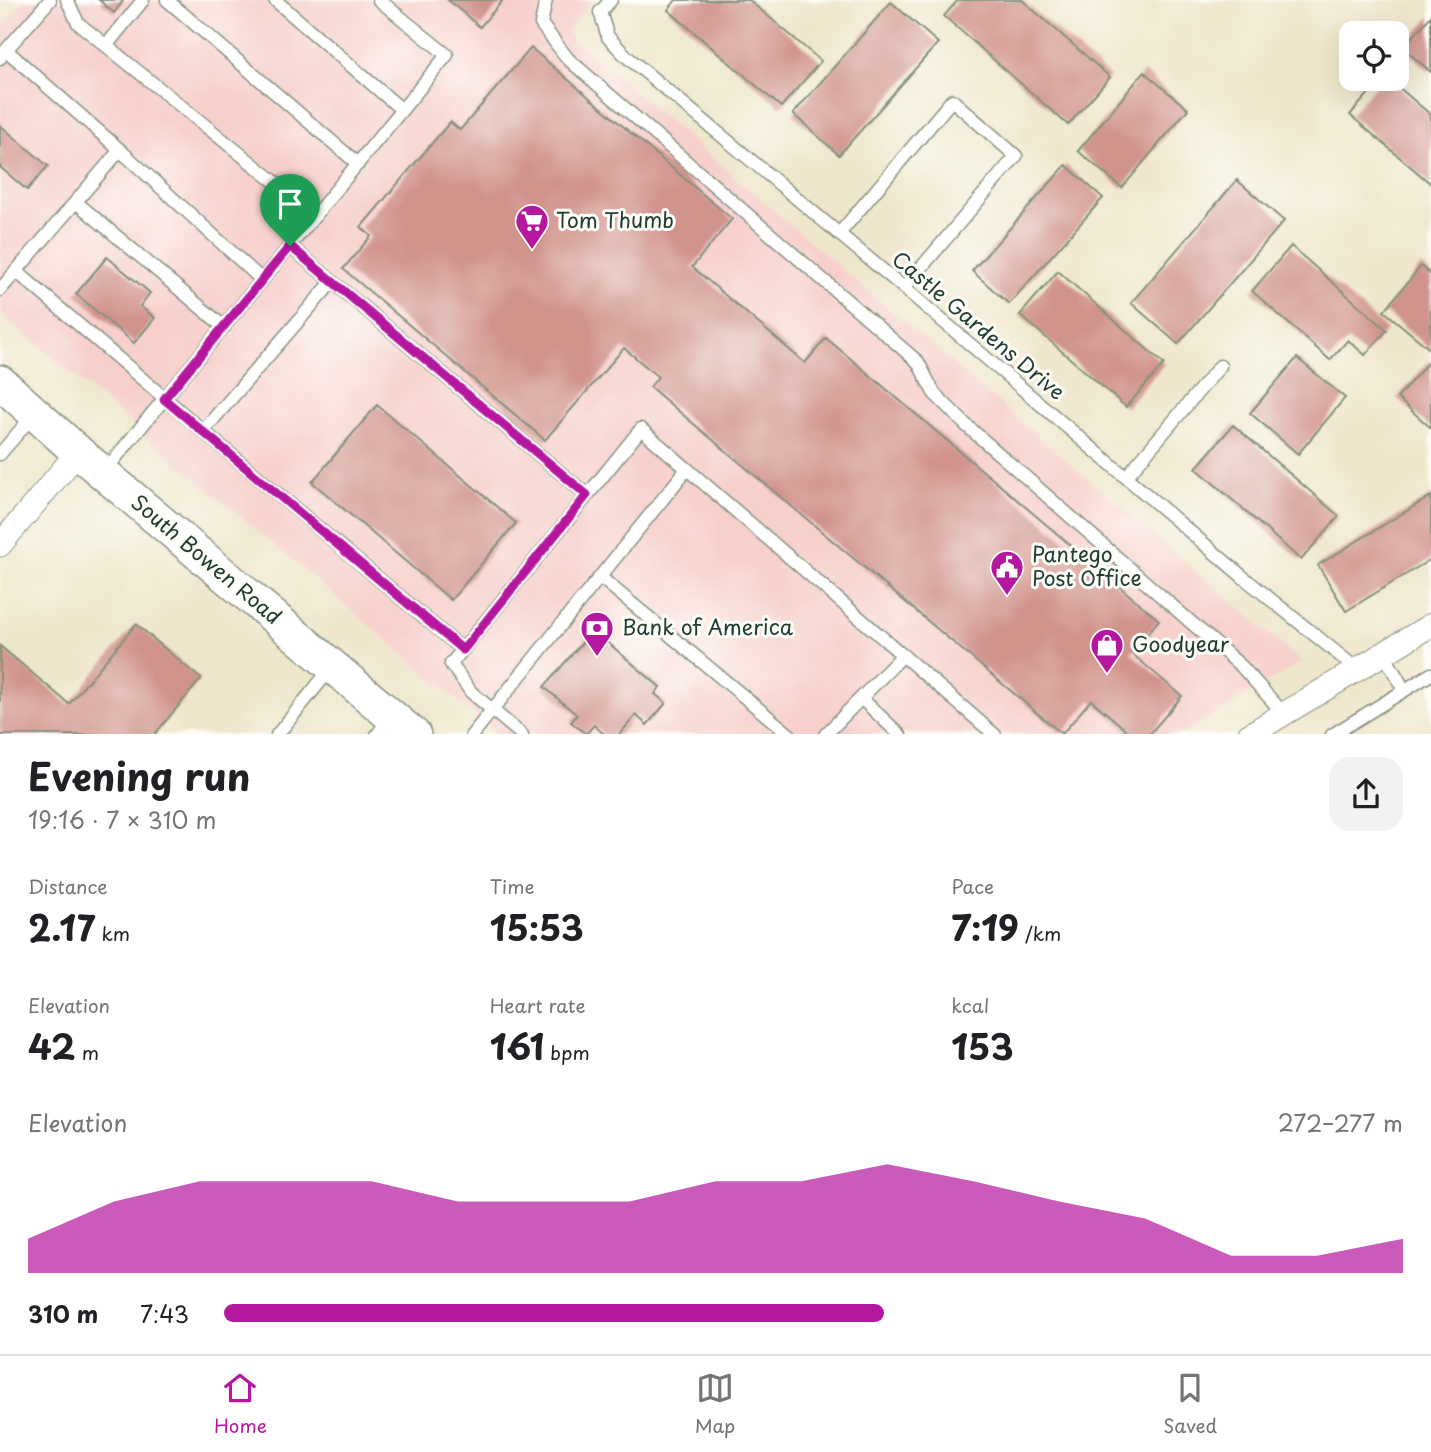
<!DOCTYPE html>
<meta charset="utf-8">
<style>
body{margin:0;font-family:"Playpen Sans",sans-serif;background:#f2f2f2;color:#202124;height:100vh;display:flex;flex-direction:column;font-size:26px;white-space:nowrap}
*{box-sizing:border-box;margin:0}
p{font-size:23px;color:#757577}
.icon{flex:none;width:38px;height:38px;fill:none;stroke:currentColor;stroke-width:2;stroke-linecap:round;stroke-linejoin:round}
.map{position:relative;height:734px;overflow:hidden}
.details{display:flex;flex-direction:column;background:#fff;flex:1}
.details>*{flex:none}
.buttons{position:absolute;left:1339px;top:21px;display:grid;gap:14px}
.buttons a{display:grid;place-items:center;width:70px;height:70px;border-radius:14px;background:#fff;box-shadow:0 7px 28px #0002;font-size:35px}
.pin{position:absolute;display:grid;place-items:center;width:60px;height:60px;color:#fff;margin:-72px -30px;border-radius:50% 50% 50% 0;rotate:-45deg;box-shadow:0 0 7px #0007}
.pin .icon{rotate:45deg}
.round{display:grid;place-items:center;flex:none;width:74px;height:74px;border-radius:21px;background:#f2f2f2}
.head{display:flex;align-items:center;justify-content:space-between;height:119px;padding:0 28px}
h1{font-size:38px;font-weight:700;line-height:52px}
.metrics{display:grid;grid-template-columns:repeat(3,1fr);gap:10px;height:119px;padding:7px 28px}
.metrics div{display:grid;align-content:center}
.metrics b{font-size:35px;font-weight:700}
.metrics small{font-size:19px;font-weight:400}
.metrics p{font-size:19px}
.chart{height:196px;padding:14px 28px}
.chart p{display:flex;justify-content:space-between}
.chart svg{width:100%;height:126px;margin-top:7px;fill:#b5179e;opacity:.7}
ul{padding:0 28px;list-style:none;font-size:23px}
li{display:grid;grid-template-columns:112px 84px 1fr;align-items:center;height:52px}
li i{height:18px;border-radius:9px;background:#b5179e}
.dock{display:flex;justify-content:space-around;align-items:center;height:98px;border-top:2px solid #e0e0e0;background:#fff;font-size:19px;color:#757577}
.dock a{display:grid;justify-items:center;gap:4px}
.dock .on{color:#b5179e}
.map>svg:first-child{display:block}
</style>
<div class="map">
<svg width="1431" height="735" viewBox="0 0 1431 735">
<rect width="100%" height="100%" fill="#fdfcf7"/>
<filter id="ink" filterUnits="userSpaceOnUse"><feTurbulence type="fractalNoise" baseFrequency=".0143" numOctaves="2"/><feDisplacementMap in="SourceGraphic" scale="14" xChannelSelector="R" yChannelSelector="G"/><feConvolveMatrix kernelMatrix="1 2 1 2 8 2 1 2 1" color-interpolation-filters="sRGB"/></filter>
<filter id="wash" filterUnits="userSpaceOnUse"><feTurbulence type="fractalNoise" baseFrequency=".00686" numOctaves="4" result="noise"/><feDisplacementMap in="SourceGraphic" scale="28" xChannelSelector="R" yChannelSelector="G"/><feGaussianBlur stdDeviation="1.57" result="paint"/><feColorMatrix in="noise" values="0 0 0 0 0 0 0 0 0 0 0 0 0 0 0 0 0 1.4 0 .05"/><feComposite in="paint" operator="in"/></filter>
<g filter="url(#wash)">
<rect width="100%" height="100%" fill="#efe7cc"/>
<path fill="#f7d0cc" d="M 25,0 L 593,0 L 566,33 L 1302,662 L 1182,734 L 498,734 L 0,313 L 0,29 Z"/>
<g id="blocks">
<path fill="#d1948d" d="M 99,0 L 121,0 L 123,1 L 114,13 Z
M 448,0 L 503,0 L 480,27 Z
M 676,0 L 749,0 L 821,61 L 781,107 L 668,10 Z
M 958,0 L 1022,0 L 1110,77 L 1068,125 L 944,16 Z
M 891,2 L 938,43 L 839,155 L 793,114 Z
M 1431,16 L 1431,72 L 1403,48 Z
M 531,48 L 732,219 L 692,267 L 805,363 L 826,338 L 1159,620 L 1131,653 L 1182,696 L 1149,735 L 1132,735 L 1091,700 L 1062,734 L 650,387 L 658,377 L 624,348 L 545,440 L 343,269 L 371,236 L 361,227 L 450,122 L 460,130 Z
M 1144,72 L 1188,109 L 1122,188 L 1078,151 Z
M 1381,79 L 1389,79 L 1431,115 L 1431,184 L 1350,115 Z
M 0,125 L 48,166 L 27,190 L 0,167 Z
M 1066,165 L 1103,198 L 1009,304 L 972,271 Z
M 1237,180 L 1284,221 L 1178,344 L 1131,303 Z
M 1291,246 L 1387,330 L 1365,355 L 1348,340 L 1330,360 L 1252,291 Z
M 107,257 L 150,293 L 140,306 L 155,318 L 134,343 L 76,294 Z
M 1421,266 L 1431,275 L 1431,350 L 1384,311 Z
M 1058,271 L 1164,364 L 1126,407 L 1020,315 Z
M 1297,358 L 1345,398 L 1298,454 L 1250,413 Z
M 1429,361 L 1431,363 L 1431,428 L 1397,398 Z
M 377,405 L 516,523 L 451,600 L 312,482 Z
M 1233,425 L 1339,516 L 1301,560 L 1196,468 Z
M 1431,496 L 1431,559 L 1346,611 L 1318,565 Z
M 136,624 L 201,679 L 154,735 L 0,735 L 0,646 L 69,704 Z
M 593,630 L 660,687 L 655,694 L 666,703 L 647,725 L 636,715 L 619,735 L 605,735 L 594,725 L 586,734 L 571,722 L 577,715 L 544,687 Z"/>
</g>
</g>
<g filter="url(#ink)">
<use href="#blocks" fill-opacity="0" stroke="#879280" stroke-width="2"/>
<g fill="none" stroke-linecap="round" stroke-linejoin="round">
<defs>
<path id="service" d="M 67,0 L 78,23 L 316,215
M 167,0 L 358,164
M 275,0 L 402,110
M 546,0 L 541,24 L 568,59 L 918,362 L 934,393 L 966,425 L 1242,667 L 1284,714
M 611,0 L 600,12 L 608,37 L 626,56 L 904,288 L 1243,577 L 1358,670
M 106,46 L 143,0
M 6,50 L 50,0
M 0,58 L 6,50 L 120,150 L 0,290
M 120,150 L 262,280
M 76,202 L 224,327
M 839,234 L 952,100 L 1016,156 L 904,288
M 290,246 L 587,495
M 16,271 L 203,431 L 332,282
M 203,431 L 463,650
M 0,454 L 35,413
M 104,472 L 447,55 L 379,0
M 1126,477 L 1220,366
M 600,577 L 790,735
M 1384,654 L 1404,690
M 862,699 L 900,735
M 277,735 L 332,667
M 377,735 L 391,716
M 472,735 L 687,469
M 522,735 L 471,692 L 451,664 L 641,429 L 995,735
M 825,735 L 903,655
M 1332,735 L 1431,674"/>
<path id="minor" d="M 0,545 L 78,452
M 1249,735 L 1431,625"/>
<path id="secondary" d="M 0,382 L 78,452 L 414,735"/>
</defs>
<use href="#service" stroke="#879280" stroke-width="15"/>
<use href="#minor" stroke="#879280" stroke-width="25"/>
<use href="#secondary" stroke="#879280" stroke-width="36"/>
<use href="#service" stroke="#fff" stroke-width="12"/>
<use href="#minor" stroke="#fff" stroke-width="23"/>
<use href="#secondary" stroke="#fff" stroke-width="33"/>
</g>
</g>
<g fill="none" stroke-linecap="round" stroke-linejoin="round" filter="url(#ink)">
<defs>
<path id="route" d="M 290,246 L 587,495 L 463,650 L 164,399 Z"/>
</defs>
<use href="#route" stroke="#fff" stroke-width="14"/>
<use href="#route" stroke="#b5179e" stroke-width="9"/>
</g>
<defs>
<symbol id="supermarket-pin" viewBox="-11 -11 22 30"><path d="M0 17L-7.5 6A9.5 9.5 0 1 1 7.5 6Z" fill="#b5179e" stroke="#fdfcf7"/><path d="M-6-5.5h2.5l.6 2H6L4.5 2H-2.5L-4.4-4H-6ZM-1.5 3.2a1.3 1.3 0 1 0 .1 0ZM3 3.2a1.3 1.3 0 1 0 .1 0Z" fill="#fff"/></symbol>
<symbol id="civic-pin" viewBox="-11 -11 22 30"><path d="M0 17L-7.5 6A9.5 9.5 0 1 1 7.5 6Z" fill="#b5179e" stroke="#fdfcf7"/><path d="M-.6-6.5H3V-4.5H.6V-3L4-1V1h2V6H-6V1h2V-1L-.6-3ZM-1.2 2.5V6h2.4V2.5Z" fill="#fff"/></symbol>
<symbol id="bank-pin" viewBox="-11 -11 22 30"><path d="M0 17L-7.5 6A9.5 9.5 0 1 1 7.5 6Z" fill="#b5179e" stroke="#fdfcf7"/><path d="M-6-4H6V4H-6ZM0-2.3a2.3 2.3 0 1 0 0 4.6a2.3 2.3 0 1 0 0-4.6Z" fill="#fff"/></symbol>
<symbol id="shop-pin" viewBox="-11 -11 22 30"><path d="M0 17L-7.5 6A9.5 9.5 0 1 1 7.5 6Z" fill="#b5179e" stroke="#fdfcf7"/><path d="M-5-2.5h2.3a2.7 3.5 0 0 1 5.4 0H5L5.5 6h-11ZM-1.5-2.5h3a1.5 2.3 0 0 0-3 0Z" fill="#fff"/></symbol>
</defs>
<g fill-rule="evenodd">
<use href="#supermarket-pin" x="513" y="202" width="38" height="52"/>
<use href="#civic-pin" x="988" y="548" width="38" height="52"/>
<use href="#bank-pin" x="578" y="609" width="38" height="52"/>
<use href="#shop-pin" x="1088" y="626" width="38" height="52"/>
</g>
<g text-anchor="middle" stroke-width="6" stroke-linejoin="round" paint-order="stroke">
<g font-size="21" fill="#1f3d34" stroke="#fdfcf7" text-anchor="start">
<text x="556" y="228">Tom Thumb</text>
<text x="1032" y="562">Pantego<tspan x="1032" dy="24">Post Office</tspan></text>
<text x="622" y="635">Bank of America</text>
<text x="1132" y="652">Goodyear</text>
</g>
<g font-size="21" fill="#1f3d34" stroke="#fdfcf7">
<text transform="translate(978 326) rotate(40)" y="7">Castle Gardens Drive</text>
<text transform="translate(206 560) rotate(40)" y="7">South Bowen Road</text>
</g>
</g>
</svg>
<div class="buttons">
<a><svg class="icon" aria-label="locate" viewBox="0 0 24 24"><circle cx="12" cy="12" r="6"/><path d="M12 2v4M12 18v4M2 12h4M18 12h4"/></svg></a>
</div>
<div class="pin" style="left:290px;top:246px;background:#1e9e55"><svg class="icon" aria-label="arrive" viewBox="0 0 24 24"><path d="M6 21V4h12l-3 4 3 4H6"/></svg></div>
</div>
<section class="details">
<div class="head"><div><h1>Evening run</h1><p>19:16 · 7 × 310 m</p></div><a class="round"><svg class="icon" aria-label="share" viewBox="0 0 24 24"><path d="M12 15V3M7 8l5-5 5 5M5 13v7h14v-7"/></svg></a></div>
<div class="metrics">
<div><p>Distance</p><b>2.17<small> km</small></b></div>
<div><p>Time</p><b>15:53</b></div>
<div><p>Pace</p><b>7:19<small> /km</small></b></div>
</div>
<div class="metrics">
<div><p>Elevation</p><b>42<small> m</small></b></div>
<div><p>Heart rate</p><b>161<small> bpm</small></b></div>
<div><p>kcal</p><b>153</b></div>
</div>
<div class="chart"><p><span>Elevation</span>272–277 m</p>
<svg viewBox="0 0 160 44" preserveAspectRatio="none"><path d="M0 44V32L10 19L20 12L30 12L40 12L50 19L60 19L70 19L80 12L90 12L100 6L110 12L120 19L130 25L140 38L150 38L160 32V44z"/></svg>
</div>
<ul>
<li><b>310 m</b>7:43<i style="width:56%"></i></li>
</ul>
</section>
<nav class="dock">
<a class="on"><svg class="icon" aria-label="home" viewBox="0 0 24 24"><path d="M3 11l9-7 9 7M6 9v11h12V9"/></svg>Home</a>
<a><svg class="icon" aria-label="map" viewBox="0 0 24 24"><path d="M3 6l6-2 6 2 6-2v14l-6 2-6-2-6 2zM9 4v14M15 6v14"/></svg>Map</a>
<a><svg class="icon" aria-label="saved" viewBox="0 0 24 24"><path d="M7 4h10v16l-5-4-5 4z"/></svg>Saved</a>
</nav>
